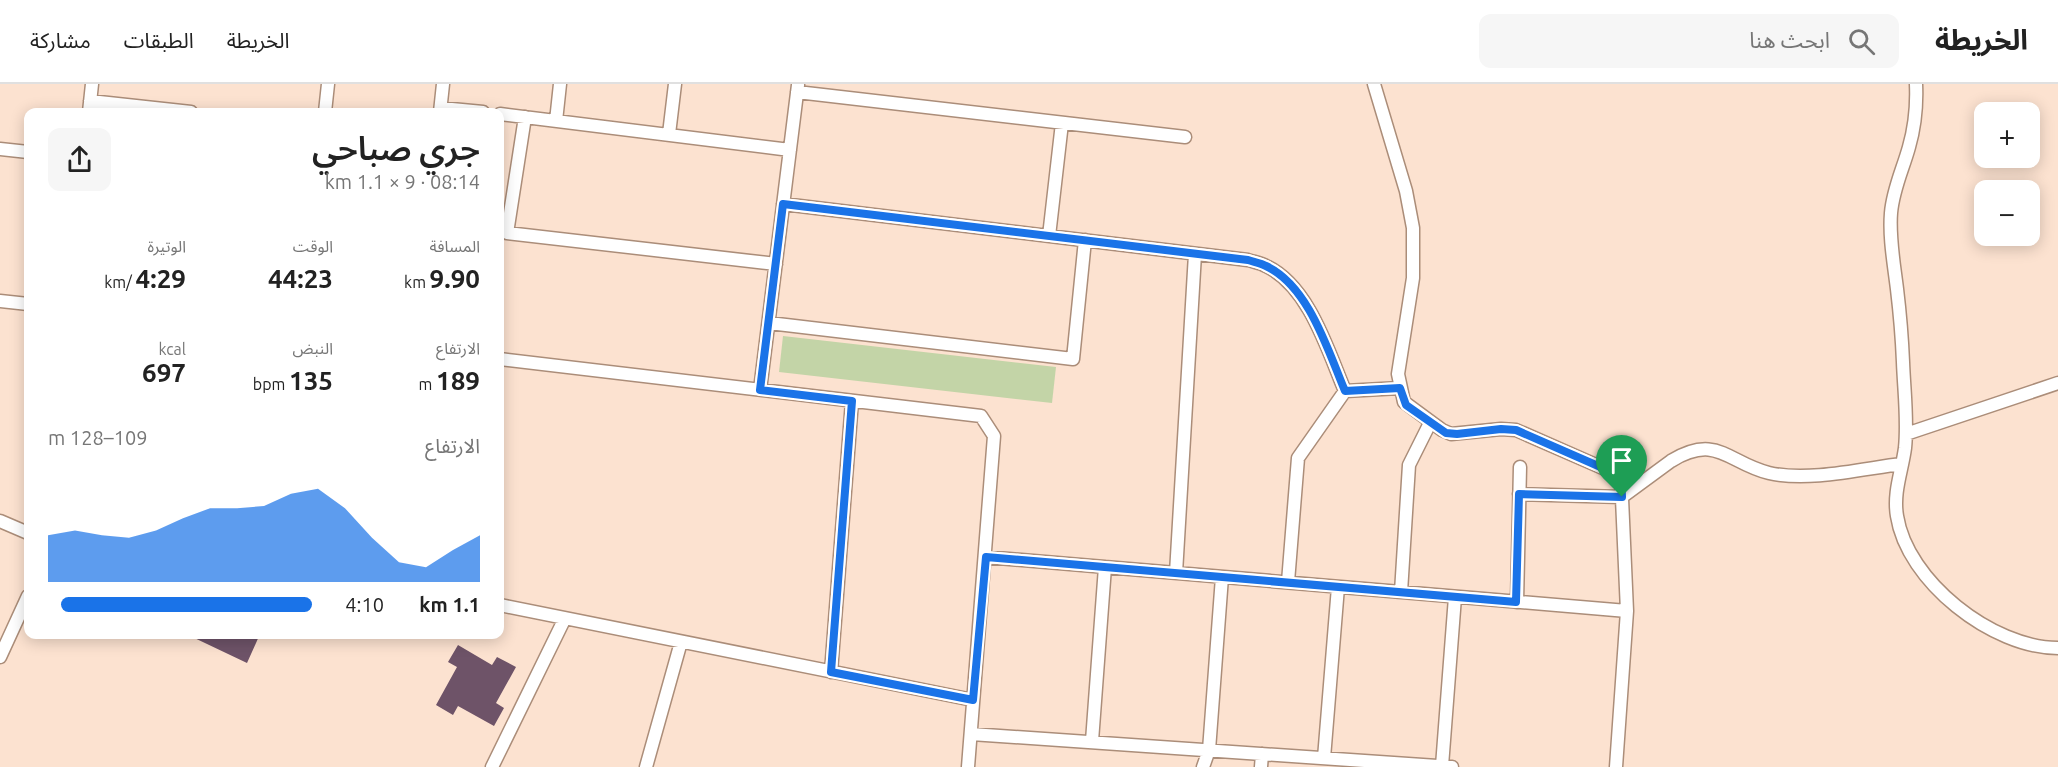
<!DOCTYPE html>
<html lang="ar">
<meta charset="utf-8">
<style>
body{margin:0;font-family:Ubuntu,"Noto Sans Arabic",sans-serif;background:#f6f6f6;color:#222;direction:rtl;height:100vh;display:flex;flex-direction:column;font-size:22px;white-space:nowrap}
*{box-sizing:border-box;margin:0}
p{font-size:20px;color:#767676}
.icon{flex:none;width:33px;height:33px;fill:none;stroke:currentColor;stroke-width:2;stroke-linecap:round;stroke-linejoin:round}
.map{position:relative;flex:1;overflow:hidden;direction:ltr}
.drawer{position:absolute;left:24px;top:24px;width:480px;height:531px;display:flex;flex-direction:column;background:#fff;border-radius:12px;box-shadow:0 3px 15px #0003;direction:rtl}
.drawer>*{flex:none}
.tools{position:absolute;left:1974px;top:18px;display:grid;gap:12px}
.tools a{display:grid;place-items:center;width:66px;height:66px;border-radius:12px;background:#fff;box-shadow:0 3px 15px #0003;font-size:30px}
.pin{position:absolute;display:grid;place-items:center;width:51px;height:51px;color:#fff;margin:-62px -26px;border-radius:50% 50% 50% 0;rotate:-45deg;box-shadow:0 0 6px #0007}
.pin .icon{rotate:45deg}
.round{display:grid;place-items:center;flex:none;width:63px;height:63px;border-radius:12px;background:#f6f6f6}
.overview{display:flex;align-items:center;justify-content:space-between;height:102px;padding:0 24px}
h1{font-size:33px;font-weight:600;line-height:45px}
.stats{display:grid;grid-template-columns:repeat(3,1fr);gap:9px;height:102px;padding:6px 24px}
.stats div{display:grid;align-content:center}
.stats b{font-size:26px;font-weight:600}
.stats small{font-size:16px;font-weight:400}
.stats p{font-size:16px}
.chart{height:168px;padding:12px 24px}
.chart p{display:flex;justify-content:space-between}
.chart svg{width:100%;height:108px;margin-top:6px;fill:#1a73e8;opacity:.7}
ul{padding:0 24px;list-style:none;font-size:20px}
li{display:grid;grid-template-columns:96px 72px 1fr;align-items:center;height:45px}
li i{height:15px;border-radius:8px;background:#1a73e8}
header{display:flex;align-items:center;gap:36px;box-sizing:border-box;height:84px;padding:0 30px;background:#fff;border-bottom:2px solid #e0e0e0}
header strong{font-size:28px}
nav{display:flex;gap:33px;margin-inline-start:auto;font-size:21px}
.search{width:420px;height:54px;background:#f6f6f6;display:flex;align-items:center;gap:15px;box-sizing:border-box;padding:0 21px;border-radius:12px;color:#767676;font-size:22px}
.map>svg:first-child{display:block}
</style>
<header>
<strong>الخريطة</strong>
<div class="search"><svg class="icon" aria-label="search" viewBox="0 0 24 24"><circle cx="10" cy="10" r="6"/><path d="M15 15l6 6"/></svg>ابحث هنا</div>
<nav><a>الخريطة</a><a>الطبقات</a><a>مشاركة</a></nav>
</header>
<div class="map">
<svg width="2058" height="683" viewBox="0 0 2058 683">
<rect width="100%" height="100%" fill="#fce2d0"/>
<path fill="#c3d4a7" d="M 783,252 L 1056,283 L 1052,319 L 779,288 Z"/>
<path fill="#6e5368" d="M 186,550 L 260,550 L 247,579 Z
M 458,561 L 492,581 L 497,573 L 516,583 L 496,619 L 504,624 L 494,642 L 458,622 L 453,631 L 436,621 L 457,583 L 448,578 Z"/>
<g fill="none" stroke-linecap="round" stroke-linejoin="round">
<defs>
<path id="minor" d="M 1374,0 L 1406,107 L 1413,144 L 1413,194 L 1398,290 L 1404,318 L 1442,346 L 1451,350 L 1501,345 L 1516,346 L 1621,392 L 1627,527 L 1616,683
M 1916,0 C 1917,22 1915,42 1909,63 C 1903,85 1893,105 1891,129 C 1889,154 1894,180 1897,205 C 1900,230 1902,254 1903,278 C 1904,306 1908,336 1905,364 C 1902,387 1893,408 1897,432 C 1907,497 1992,564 2058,564
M 797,8 L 1185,53
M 90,17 L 191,28
M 441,24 L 483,28
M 89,28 L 92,0
M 325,28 L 328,0
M 440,28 L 443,0
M 500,30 L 790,66
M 525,33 L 507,149 L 776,180
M 556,37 L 560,0
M 669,50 L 675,0
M 0,65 L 28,68
M 783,120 L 1248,176 C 1254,178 1261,179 1266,182 C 1309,202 1328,267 1345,307
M 1049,152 L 1062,39
M 0,217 L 28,220
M 769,239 L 1073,275 L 1085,156
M 500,275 L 981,332 L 994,352 L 968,683
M 760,306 L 798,1
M 1906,350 L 2058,299
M 1519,410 L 1622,413 L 1671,377 C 1717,349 1728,379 1769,389 C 1808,398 1862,385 1901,380
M 0,437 L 28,449
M 986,473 L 1627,527
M 1176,489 L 1195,170
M 1288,498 L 1298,374 L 1345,307 L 1400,304
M 1401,508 L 1409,381 L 1430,339
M 1517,518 L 1520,383
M 500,521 L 973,616
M 0,573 L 28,512
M 831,588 L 852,317
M 971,650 L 1452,683
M 1092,657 L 1105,483
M 1324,674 L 1338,503
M 1442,682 L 1455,513
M 492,683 L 565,534
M 646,683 L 681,558
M 1203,683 L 1209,666 L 1222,493
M 1261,683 L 1262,670"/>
</defs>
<use href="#minor" stroke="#ab8d79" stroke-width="15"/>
<use href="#minor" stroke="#fff" stroke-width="12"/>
</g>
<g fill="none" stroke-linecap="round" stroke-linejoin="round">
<defs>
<path id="route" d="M 783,120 L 1248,176 C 1254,178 1261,179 1266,182 C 1309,202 1328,267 1345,307 L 1400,304 L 1406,321 L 1446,349 L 1457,350 L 1501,345 L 1516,346 L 1621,392 L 1622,413 L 1519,410 L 1516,518 L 986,473 L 973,616 L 831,588 L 852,317 L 760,306 Z"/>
</defs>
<use href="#route" stroke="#fff" stroke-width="12"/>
<use href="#route" stroke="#1a73e8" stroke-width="8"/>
</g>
</svg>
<div class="tools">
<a>+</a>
<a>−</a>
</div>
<div class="pin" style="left:1622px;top:413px;background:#1e9e55"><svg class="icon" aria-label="arrive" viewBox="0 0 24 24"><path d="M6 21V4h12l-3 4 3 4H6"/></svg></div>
<section class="drawer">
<div class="overview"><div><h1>جري صباحي</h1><p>08:14 · 9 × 1.1 km</p></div><a class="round"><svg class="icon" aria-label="share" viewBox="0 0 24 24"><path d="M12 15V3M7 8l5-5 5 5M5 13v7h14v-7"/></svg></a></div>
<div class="stats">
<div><p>المسافة</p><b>9.90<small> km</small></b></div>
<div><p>الوقت</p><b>44:23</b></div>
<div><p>الوتيرة</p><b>4:29<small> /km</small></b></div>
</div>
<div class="stats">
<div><p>الارتفاع</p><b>189<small> m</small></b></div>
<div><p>النبض</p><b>135<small> bpm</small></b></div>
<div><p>kcal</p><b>697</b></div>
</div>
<div class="chart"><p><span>الارتفاع</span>109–128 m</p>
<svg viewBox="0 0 160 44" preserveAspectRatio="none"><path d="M0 44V25L10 23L20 25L30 26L40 23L50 18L60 14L70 14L80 13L90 8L100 6L110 14L120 26L130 36L140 38L150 31L160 25V44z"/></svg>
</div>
<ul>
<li><b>1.1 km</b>4:10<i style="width:95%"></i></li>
</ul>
</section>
</div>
